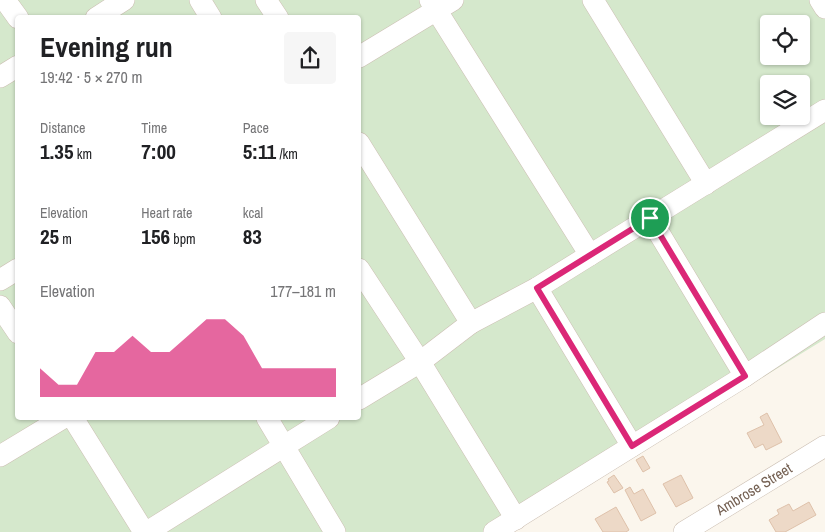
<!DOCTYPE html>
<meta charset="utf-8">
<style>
body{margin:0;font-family:"Archivo Narrow",sans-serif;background:#f6f6f6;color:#202124;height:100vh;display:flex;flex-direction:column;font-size:19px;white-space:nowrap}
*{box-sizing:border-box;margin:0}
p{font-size:16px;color:#757577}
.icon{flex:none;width:28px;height:28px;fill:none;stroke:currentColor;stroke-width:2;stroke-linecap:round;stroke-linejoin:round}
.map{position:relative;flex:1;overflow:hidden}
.drawer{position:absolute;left:15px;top:15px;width:346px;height:405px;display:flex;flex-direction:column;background:#fff;border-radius:5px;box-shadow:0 1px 4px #0004}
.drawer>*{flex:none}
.buttons{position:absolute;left:760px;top:15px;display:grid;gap:10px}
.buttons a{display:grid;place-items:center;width:50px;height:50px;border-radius:5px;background:#fff;box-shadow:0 1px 4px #0004;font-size:25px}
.pin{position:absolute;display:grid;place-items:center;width:42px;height:42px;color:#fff;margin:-21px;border:2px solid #fff;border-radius:50%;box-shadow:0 1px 5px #0007}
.round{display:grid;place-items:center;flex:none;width:52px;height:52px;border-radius:5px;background:#f6f6f6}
.head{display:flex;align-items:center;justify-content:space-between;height:85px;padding:0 25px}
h1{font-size:28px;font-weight:700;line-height:38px}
.figures{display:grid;grid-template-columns:repeat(3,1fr);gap:8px;height:85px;padding:5px 25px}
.figures div{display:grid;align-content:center}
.figures b{font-size:21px;font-weight:700}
.figures small{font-size:14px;font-weight:400}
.figures p{font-size:14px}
.chart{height:140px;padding:10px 25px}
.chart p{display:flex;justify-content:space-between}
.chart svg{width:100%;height:90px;margin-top:5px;fill:#db2777;opacity:.7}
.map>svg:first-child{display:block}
</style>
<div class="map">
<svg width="825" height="532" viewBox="0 0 825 532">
<rect width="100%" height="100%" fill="#fbf6ed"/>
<path fill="#d5e8cc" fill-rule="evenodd" d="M 0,0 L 825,0 L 825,339 L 512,532 L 0,532 ZM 18,18 L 359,18 L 359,418 L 18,418 ZM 769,24 L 801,24 L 801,56 L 769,56 ZM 769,84 L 801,84 L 801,116 L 769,116 Z"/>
<path fill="#edd9c7" stroke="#dec1aa" d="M 767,413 L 782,442 L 766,450 L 763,444 L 755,448 L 747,433 L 764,425 L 760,417 Z
M 643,456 L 650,468 L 643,472 L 636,460 Z
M 614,475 L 623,488 L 614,493 L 607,482 L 609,481 L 608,479 Z
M 681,475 L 693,498 L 676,507 L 663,484 Z
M 630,487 L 634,494 L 643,489 L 656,513 L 641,521 L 625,490 Z
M 809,502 L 816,515 L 785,532 L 776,532 L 769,520 L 779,514 L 777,510 L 789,504 L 793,511 Z
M 616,507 L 629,530 L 626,532 L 603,532 L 595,519 Z"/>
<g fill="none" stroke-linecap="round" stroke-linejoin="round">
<defs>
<g id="minor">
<path d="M 5,0 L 18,18"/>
<path d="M 200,0 L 211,18"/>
<path d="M 266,0 L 278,18"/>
<path d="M 430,0 L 590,255 L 650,218"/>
<path d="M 593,0 L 706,184"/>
<path d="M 820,0 L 825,8"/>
<path d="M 96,18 L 124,0"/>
<path d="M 359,57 L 453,0"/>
<path d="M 0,77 L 18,66"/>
<path d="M 825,110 L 650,218 L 745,376 L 825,323"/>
<path d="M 359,143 L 471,323 L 420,362 L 359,399"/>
<path d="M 359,269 L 420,362 L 516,519"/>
<path d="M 0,280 L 18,269"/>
<path d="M 537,288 L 632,446"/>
<path d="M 0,306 L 18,333"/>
<path d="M 471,323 L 537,288 L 590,255"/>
<path d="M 73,418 L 144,532"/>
<path d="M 267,418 L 335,532"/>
<path d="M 0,456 L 63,418"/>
<path d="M 147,532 L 329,418"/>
<path d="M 494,532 L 745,376"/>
<path id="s1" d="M 684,532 L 825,446"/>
</g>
</defs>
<use href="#minor" stroke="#ccbfb3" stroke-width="22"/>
<use href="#minor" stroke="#fff" stroke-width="21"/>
</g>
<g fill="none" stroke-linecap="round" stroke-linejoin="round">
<defs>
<path id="route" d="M 650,218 L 745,376 L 632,446 L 537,288 Z"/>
</defs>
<use href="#route" stroke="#fff" stroke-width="10"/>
<use href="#route" stroke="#db2777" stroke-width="6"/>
</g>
<g text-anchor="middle" stroke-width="5" stroke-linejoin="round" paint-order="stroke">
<g font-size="15" fill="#746052" stroke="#fdfaf3">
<text dy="5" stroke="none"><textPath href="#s1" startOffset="82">Ambrose Street</textPath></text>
</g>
</g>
</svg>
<div class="buttons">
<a><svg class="icon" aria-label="locate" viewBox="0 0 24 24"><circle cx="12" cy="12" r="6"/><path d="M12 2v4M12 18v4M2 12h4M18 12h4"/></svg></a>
<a><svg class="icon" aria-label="layers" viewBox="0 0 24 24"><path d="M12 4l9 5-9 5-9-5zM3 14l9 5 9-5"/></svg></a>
</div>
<div class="pin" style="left:650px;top:218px;background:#1e9e55"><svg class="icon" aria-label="arrive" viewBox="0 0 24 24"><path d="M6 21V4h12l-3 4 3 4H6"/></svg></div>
<section class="drawer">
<div class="head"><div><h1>Evening run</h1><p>19:42 · 5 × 270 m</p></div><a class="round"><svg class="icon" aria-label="share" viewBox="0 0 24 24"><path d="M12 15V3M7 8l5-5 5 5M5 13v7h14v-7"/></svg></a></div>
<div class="figures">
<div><p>Distance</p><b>1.35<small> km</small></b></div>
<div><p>Time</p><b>7:00</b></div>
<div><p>Pace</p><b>5:11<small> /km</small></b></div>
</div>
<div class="figures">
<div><p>Elevation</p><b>25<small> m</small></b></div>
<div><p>Heart rate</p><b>156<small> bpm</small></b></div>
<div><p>kcal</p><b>83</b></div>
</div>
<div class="chart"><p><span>Elevation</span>177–181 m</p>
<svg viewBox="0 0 160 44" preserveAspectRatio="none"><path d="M0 44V30L10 38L20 38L30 22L40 22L50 14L60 22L70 22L80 14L90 6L100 6L110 14L120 30L130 30L140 30L150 30L160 30V44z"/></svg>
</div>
</section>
</div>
